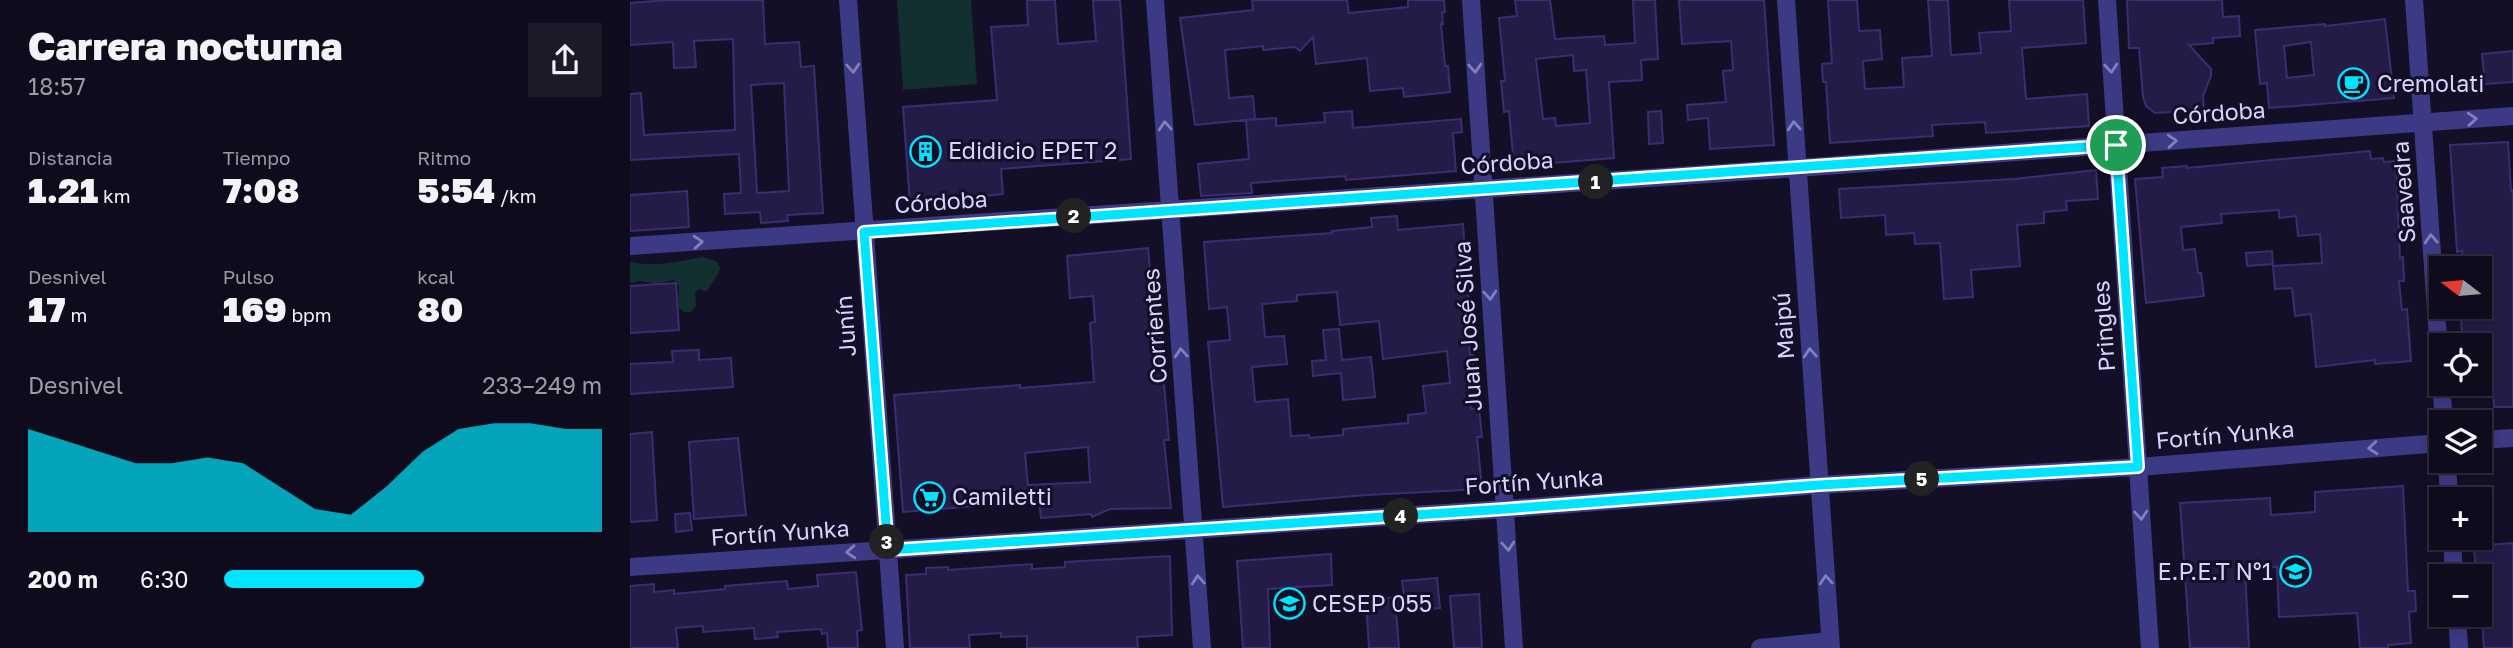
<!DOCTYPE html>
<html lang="es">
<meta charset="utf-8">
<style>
body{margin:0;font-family:"Golos Text",sans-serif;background:#1c1929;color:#f1f3f6;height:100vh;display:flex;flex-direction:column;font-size:26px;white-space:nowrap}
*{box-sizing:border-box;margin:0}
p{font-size:23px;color:#9b9ba3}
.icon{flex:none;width:38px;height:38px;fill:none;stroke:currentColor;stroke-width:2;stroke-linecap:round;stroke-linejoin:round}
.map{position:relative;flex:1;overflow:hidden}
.side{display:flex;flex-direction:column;background:#0e0b1c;width:630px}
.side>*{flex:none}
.needle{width:46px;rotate:286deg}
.buttons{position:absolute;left:1799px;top:256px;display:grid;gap:14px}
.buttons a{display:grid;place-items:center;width:63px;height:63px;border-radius:0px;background:#0e0b1c;box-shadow:0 4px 10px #0003,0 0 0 2px #2e2b3b;font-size:35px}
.pin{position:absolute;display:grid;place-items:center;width:60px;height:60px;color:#fff;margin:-30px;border:4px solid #fff;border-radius:50%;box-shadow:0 2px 7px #0007}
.km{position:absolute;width:35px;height:35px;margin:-18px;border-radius:50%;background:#222;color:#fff;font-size:19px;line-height:35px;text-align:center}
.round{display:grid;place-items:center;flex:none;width:74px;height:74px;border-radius:0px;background:#1c1929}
.summary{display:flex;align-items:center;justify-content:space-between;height:119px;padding:0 28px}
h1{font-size:38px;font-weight:800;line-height:52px}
.figures{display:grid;grid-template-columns:repeat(3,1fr);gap:10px;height:119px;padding:7px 28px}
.figures div{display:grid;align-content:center}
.figures b{font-size:35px;font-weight:800}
.figures small{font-size:19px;font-weight:400}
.figures p{font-size:19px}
.chart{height:196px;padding:14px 28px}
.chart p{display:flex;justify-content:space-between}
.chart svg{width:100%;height:126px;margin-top:7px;fill:#00e5ff;opacity:.7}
ul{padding:0 28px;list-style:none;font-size:23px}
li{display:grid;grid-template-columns:112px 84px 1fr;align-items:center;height:52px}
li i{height:18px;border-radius:9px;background:#00e5ff}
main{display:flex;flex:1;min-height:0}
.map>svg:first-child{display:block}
</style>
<main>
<section class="side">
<div class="summary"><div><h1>Carrera nocturna</h1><p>18:57</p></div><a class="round"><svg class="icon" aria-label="share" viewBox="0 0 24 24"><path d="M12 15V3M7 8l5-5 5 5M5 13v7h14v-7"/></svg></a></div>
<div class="figures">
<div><p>Distancia</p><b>1.21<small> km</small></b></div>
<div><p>Tiempo</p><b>7:08</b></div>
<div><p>Ritmo</p><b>5:54<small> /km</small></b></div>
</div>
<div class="figures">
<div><p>Desnivel</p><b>17<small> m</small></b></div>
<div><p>Pulso</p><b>169<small> bpm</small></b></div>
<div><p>kcal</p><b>80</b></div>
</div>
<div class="chart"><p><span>Desnivel</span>233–249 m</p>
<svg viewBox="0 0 160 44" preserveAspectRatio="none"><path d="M0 44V8L10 12L20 16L30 20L40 20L50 18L60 20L70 28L80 36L90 38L100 28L110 16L120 8L130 6L140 6L150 8L160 8V44z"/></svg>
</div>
<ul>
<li><b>200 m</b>6:30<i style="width:53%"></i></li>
</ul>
</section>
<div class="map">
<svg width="1883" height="648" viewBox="0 0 1883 648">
<rect width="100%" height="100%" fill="#130f26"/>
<path fill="#12302f" d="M 267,0 L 341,0 L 347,84 L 273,90 Z
M 72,257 L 86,261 L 90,268 L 88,274 L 76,292 L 70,289 L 65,292 L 66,306 L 61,312 L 54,312 L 48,307 L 49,286 L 44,280 L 24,284 L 11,281 L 0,283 L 0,262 C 24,267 49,262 72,257 Z"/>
<path fill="#241b47" stroke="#3b2d73" stroke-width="2" fill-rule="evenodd" d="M 36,0 L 133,0 L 135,44 L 169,42 L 171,67 L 184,66 L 193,213 L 157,215 L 158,221 L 131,223 L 130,212 L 95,214 L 94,194 L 111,193 L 109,154 L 0,160 L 0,94 L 11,93 L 14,135 L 105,130 L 103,39 L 64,41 L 66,67 L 44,68 L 43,42 L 0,45 L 0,3 ZM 154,83 L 159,191 L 127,193 L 121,85 Z
M 397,0 L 425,0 L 428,44 L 466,41 L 463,0 L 490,0 L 501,159 L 371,169 L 373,194 L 280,204 L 273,107 L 367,100 L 361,27 L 398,25 Z
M 622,0 L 717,0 L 719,13 L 778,7 L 778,0 L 814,0 L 815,12 L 812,13 L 813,24 L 811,24 L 815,66 L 818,66 L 820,92 L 774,97 L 773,88 L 740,91 L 737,58 L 686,64 L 683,37 L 670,51 L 665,47 L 633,50 L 633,46 L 595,50 L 599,98 L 623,96 L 625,119 L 565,125 L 550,18 L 623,10 Z
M 885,0 L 920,0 L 925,39 L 974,36 L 975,45 L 1005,43 L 1003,0 L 1025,0 L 1028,59 L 1011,60 L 1012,80 L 979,82 L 984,158 L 884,166 L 879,111 L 874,112 L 871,81 L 875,81 L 869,18 L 887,16 ZM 943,55 L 944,71 L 956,70 L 960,123 L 926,126 L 925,118 L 913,119 L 906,59 Z
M 1049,0 L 1134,0 L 1144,145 L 1080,149 L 1078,118 L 1058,120 L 1057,105 L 1096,102 L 1093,71 L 1103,70 L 1101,41 L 1052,44 Z
M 1198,0 L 1227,0 L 1229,31 L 1250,30 L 1252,59 L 1233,61 L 1235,89 L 1274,87 L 1272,58 L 1302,56 L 1298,0 L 1318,0 L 1321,55 L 1351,53 L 1349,33 L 1381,31 L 1379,0 L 1453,0 L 1456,43 L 1392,48 L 1396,99 L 1457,94 L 1459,126 L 1356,133 L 1355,122 L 1302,125 L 1303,136 L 1200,143 L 1196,82 L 1193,82 L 1192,64 L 1202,63 Z
M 1497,0 L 1592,0 L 1593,17 L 1609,16 L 1610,36 L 1583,38 L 1583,43 L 1559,45 L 1581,69 L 1581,76 L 1573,96 L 1574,110 L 1525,113 L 1516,106 L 1513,97 L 1509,48 L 1499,48 Z
M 1755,19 L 1764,98 L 1639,108 L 1637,83 L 1630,84 L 1625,30 L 1695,24 L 1695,26 ZM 1681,42 L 1684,75 L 1657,78 L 1654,46 Z
M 1883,51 L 1883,82 L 1855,84 L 1852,54 Z
M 722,111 L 723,128 L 831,119 L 832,132 L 823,133 L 826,171 L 716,180 L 715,176 L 621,183 L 622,193 L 571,196 L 568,164 L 619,159 L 616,120 L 646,118 L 646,126 L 695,122 L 694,113 Z
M 1031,111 L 1033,143 L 1019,144 L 1018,112 Z
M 1878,142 L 1881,191 L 1883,190 L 1883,407 L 1864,407 L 1862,374 L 1850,375 L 1850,345 L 1833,343 L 1830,310 L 1850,306 L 1850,268 L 1833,268 L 1832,251 L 1827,252 L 1820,145 Z
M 1740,151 L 1741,159 L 1753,158 L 1754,162 L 1766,161 L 1770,258 L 1773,257 L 1774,281 L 1769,281 L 1772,310 L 1777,309 L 1781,361 L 1745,364 L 1745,360 L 1686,367 L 1681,314 L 1665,316 L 1662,288 L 1645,289 L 1643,266 L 1692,263 L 1690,234 L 1668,236 L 1666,216 L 1649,218 L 1649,210 L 1591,214 L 1592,223 L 1551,227 L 1553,250 L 1565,249 L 1568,273 L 1571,273 L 1574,296 L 1516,303 L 1505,179 L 1533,177 L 1532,168 L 1557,166 L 1557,168 Z
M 1466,170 L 1468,199 L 1436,201 L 1437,210 L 1414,212 L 1414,223 L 1387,225 L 1390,266 L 1341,270 L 1343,297 L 1314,299 L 1310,243 L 1285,244 L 1284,233 L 1256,235 L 1255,215 L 1211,218 L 1209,189 L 1384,179 Z
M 57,191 L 59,227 L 0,231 L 0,195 Z
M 767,216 L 768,230 L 833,224 L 835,251 L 839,250 L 841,279 L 837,279 L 839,304 L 835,305 L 840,355 L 843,355 L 845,379 L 838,380 L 841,409 L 849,408 L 852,437 L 847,437 L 852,489 L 736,495 L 593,507 L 578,342 L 600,340 L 597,307 L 579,309 L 574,242 L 702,233 L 702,231 L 742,227 L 741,218 ZM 707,292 L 710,325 L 749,321 L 753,359 L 817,351 L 820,383 L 793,386 L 796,413 L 778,415 L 778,423 L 713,429 L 713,435 L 680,438 L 679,435 L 661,436 L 658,399 L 625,402 L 622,367 L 657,364 L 654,336 L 635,337 L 632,304 L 667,301 L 667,295 Z
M 518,248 L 522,292 L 526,291 L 528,317 L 539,440 L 534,440 L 541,508 L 480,509 L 462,517 L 461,514 L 411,518 L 409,501 L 273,512 L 264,395 L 390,385 L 390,388 L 464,382 L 460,323 L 465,322 L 463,296 L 440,298 L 437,256 ZM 458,447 L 460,482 L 398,485 L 395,453 Z
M 1642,251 L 1643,264 L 1617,266 L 1616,253 Z
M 46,283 L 49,330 L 0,333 L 0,286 Z
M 709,329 L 712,360 L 741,357 L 745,397 L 713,400 L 711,373 L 683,376 L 682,361 L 696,360 L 693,330 Z
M 69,350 L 69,360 L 101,358 L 103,387 L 0,394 L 0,364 L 43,362 L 42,351 Z
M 22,432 L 27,520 L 0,522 L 0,434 Z
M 108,438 L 116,515 L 64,519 L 59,442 Z
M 1773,486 L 1778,591 L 1785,591 L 1786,611 L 1779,612 L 1781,643 L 1758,645 L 1758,648 L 1730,648 L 1727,613 L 1649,617 L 1647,567 L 1615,569 L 1619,648 L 1560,648 L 1550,503 L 1640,498 L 1641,515 L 1685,512 L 1685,492 Z
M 60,513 L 62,530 L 46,532 L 45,514 Z
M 1883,543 L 1883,648 L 1854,648 L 1852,618 L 1850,618 L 1850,574 L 1846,574 L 1844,546 Z
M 701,554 L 702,585 L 638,589 L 640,648 L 613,648 L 607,561 Z
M 540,556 L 542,635 L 507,637 L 508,648 L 397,648 L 397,636 L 371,637 L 371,633 L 339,635 L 340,648 L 280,648 L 276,575 L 296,574 L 296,568 L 318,567 L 318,570 L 402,564 L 402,569 L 435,567 L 435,562 Z
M 226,572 L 232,630 L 227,631 L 228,648 L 198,648 L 197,633 L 192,634 L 191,629 L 147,632 L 148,637 L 125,639 L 124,628 L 73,632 L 73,626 L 46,628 L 48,648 L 0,648 L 0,586 L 24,584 L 24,592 L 44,590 L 44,594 L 95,589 L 95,586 L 157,581 L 158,589 L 188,586 L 187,575 Z
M 807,578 L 810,608 L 766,611 L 769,648 L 739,648 L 736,599 L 774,597 L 772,581 Z
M 849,594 L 852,648 L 824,648 L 820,596 Z"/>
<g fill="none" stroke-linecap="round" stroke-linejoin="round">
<path stroke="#3d3a85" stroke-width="18" d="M 218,0 L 265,648
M 525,0 L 572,648
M 841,0 L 884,648
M 1156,0 L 1201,648
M 1477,0 L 1520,648
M 1784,0 L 1811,380
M 0,246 L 1167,168 L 1883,116
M 1811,383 L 1814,422
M 1850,440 L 1883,438
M 1817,460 L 1819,499
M 1822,537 L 1824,576
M 0,567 L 875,509 L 1189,485 L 1508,467 L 1811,443
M 1827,614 L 1829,648
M 1130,648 L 1200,641"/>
</g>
<defs><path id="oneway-chevron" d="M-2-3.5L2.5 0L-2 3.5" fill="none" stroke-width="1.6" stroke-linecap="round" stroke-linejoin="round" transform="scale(1.75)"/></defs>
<g stroke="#837fbc">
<use href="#oneway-chevron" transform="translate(223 68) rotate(86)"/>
<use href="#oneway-chevron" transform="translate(845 68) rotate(86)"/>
<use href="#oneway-chevron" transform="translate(1481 68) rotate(86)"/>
<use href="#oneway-chevron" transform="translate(1842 119) rotate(-4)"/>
<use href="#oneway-chevron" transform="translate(535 126) rotate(-94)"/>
<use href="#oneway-chevron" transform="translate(1164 126) rotate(-94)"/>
<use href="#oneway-chevron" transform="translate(1542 141) rotate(-4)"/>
<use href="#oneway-chevron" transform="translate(1801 239) rotate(-94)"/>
<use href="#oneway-chevron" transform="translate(68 242) rotate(-4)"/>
<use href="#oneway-chevron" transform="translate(860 295) rotate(86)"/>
<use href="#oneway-chevron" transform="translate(551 353) rotate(-94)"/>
<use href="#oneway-chevron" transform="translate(1180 353) rotate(-94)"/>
<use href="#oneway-chevron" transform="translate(1743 448) rotate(175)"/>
<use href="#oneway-chevron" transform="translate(1511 515) rotate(86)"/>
<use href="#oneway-chevron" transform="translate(878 546) rotate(86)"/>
<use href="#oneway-chevron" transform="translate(221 552) rotate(176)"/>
<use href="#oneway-chevron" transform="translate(568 580) rotate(-94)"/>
<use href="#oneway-chevron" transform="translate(1196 580) rotate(-94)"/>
</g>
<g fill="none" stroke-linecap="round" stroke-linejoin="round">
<defs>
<path id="route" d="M 1486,145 L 1508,467 L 1189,485 L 875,509 L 258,550 L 234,232 Z"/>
</defs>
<use href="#route" stroke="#fff" stroke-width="14"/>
<use href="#route" stroke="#00e5ff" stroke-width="9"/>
</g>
<defs>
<symbol id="cafe-ring" viewBox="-11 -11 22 22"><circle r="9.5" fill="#130f26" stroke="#00e5ff" stroke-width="1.5"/><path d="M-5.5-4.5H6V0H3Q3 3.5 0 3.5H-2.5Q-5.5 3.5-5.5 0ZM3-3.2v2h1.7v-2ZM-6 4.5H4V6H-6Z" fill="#00e5ff"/></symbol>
<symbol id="building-ring" viewBox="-11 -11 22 22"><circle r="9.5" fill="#130f26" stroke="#00e5ff" stroke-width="1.5"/><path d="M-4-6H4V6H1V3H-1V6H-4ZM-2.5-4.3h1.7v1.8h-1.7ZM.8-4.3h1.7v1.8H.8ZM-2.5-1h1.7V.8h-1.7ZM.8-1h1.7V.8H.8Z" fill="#00e5ff"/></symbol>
<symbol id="supermarket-ring" viewBox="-11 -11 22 22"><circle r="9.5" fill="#130f26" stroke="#00e5ff" stroke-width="1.5"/><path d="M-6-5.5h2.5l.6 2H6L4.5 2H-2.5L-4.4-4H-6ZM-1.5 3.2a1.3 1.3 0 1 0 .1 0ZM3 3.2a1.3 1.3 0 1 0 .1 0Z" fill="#00e5ff"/></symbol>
<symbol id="school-ring" viewBox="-11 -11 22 22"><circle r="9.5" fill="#130f26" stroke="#00e5ff" stroke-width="1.5"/><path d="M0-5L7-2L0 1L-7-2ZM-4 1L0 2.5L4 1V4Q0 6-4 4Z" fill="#00e5ff"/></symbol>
</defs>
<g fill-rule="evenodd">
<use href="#cafe-ring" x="1706" y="66" width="35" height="35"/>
<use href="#building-ring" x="278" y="134" width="35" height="35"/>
<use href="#supermarket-ring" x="282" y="480" width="35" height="35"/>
<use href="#school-ring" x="1648" y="554" width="35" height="35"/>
<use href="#school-ring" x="642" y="586" width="35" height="35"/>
</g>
<g text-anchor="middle" stroke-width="6" stroke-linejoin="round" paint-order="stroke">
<g font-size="23" fill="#d9d4ff" stroke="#130f26" text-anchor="start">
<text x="1747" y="92">Cremolati</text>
<text x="318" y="159">Edidicio EPET 2</text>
<text x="322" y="505">Camiletti</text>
<text x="1643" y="580" text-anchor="end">E.P.E.T N°1</text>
<text x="682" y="612">CESEP 055</text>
</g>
<g font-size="23" fill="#d9d4ff" stroke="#130f26">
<text transform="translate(1589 113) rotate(-4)" y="8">Córdoba</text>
<text transform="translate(877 163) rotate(-4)" y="8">Córdoba</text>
<text transform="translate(1774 192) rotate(-94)" y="8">Saavedra</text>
<text transform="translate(311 202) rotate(-4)" y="8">Córdoba</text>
<text transform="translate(216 326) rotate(-94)" y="8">Junín</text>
<text transform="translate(525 326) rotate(-94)" y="8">Corrientes</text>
<text transform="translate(838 326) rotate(-94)" y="8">Juan José Silva</text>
<text transform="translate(1154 326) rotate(-94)" y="8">Maipú</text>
<text transform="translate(1474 326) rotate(-94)" y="8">Pringles</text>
<text transform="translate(1595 435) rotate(-5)" y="8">Fortín Yunka</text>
<text transform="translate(904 482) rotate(-4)" y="8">Fortín Yunka</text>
<text transform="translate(150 533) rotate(-4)" y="8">Fortín Yunka</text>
</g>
</g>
</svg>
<div class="buttons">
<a><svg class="needle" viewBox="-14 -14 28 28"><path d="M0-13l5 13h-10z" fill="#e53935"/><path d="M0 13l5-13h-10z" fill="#9b9ba3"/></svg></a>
<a><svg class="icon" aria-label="locate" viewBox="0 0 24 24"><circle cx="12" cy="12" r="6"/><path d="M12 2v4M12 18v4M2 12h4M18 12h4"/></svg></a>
<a><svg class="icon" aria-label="layers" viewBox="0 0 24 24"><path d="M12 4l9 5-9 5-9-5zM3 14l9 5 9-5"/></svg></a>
<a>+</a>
<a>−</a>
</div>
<div class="pin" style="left:1486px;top:145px;background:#1e9e55"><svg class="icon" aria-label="arrive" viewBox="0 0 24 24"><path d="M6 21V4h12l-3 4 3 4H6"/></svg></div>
<b class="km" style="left:966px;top:182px">1</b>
<b class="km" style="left:444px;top:216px">2</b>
<b class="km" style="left:257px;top:542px">3</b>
<b class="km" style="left:771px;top:516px">4</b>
<b class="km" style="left:1292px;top:479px">5</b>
</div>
</main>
